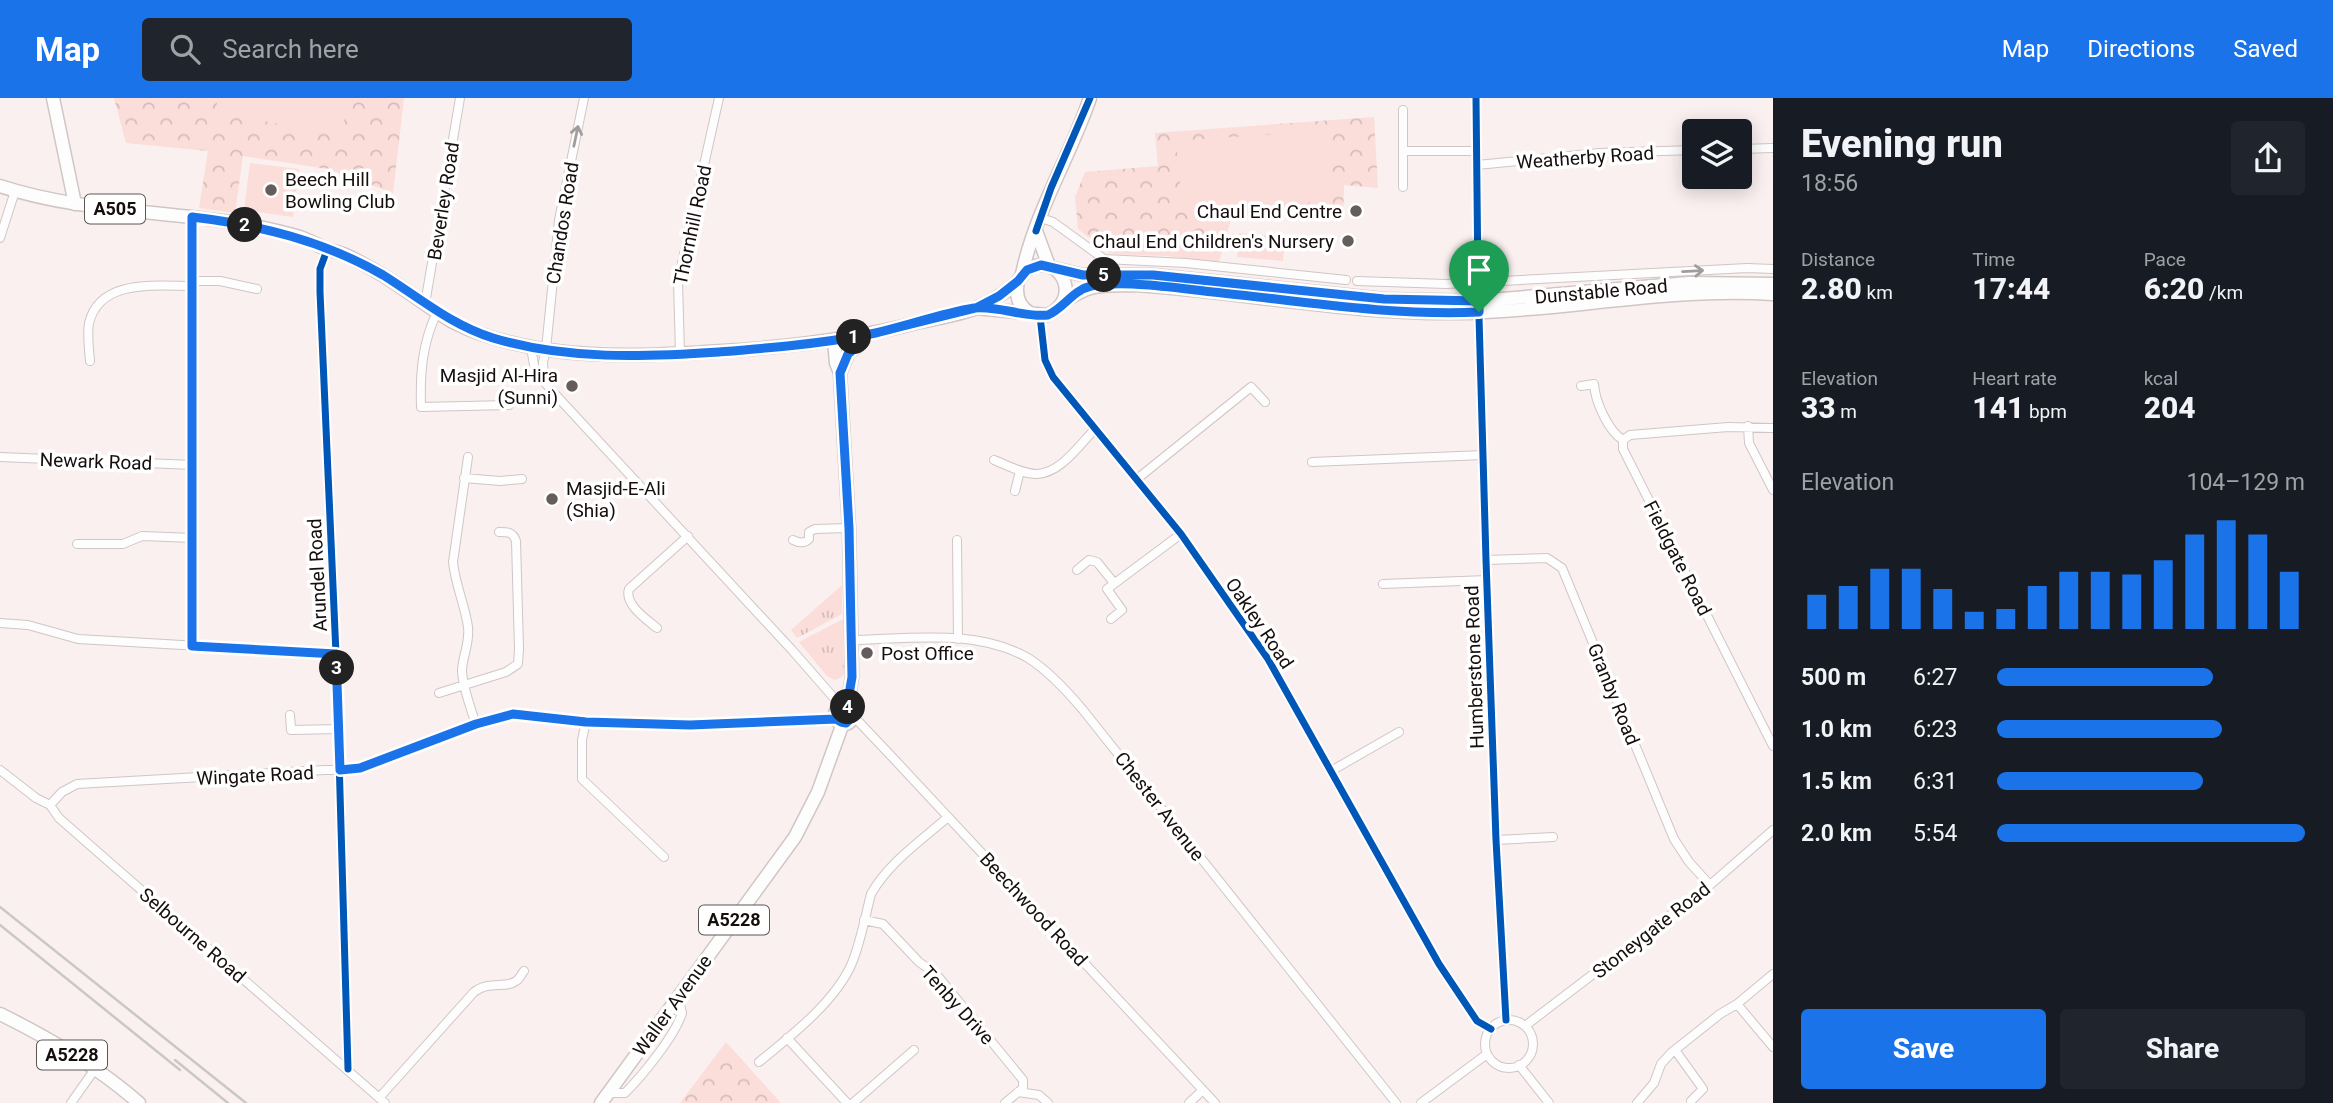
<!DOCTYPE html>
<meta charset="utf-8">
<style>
body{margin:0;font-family:Roboto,sans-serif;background:#20242c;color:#f1f3f6;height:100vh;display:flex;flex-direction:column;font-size:26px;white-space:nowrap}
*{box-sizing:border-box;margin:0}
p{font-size:23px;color:#9ea1a6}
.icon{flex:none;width:38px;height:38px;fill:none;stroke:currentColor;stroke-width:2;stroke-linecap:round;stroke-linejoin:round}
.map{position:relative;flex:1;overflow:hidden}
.sheet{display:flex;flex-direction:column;background:#171b24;width:560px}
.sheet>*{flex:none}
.buttons{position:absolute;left:1682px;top:21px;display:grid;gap:14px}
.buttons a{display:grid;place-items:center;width:70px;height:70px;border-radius:7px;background:#171b24;box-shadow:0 4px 18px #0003;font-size:35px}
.pin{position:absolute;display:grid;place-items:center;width:60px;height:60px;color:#fff;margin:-72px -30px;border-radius:50% 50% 50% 0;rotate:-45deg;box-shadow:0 0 7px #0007}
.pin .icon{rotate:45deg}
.km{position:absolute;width:35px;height:35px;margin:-18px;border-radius:50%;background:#222;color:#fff;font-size:19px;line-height:35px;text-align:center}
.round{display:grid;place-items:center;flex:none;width:74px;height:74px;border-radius:7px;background:#20242c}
.overview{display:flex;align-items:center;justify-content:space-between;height:119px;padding:0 28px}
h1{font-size:38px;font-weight:800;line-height:52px}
.metrics{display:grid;grid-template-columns:repeat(3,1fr);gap:10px;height:119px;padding:7px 28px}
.metrics div{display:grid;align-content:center}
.metrics b{font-size:30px;font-weight:800}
.metrics small{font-size:19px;font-weight:400}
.metrics p{font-size:19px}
.chart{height:196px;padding:14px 28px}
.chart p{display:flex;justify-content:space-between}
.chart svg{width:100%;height:126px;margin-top:7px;stroke:#1a73e8;stroke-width:6}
.cta{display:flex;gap:14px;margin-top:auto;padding:14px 28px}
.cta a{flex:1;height:80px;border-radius:7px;background:#1a73e8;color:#fff;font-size:28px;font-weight:800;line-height:80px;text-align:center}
.cta a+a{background:#20242c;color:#f1f3f6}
ul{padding:0 28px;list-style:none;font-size:23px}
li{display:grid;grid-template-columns:112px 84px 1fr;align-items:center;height:52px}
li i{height:18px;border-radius:9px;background:#1a73e8}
header{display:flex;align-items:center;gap:42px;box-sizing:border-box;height:98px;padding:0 35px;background:#1a73e8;color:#fff}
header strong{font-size:33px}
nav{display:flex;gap:38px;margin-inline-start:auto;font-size:24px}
.search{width:490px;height:63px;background:#20242c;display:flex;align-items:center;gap:18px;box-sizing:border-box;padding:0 24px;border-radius:7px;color:#9ea1a6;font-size:26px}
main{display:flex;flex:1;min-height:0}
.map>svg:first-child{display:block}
</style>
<header>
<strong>Map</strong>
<div class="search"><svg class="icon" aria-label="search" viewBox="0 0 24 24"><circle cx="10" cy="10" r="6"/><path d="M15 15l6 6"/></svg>Search here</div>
<nav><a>Map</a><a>Directions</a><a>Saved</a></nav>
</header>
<main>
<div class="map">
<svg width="1773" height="1005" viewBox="0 0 1773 1005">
<defs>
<pattern id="grass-tufts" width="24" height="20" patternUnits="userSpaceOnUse" patternTransform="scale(1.75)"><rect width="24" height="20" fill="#fbddda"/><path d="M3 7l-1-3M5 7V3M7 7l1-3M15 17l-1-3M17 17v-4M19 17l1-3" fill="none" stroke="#d6bcba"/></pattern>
<pattern id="park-crowns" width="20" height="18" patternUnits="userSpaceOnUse" patternTransform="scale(1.75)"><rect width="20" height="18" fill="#fbddda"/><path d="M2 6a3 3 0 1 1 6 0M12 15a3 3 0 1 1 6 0" fill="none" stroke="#d6bcba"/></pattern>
</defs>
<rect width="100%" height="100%" fill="#faf0ef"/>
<path fill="url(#grass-tufts)" d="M 842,487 L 842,516 L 797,540 L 791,532 Z
M 843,521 L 844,575 L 842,579 L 835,582 L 827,578 L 799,544 Z"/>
<path fill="url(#park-crowns)" d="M 114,0 L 404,0 L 393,95 L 328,71 L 243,58 L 235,115 L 199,110 L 208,53 L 126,45 Z
M 1374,19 L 1378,90 L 1344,87 L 1343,116 L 1308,111 L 1232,118 L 1219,164 L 1166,158 L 1114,156 L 1107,154 L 1078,131 L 1075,99 L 1085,74 L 1158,68 L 1155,35 Z
M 726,944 L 781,1005 L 680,1005 Z"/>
<path fill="#fbddda" d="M 218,0 L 348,0 L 342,36 L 215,15 Z
M 1330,32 L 1334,102 L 1183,115 L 1176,43 Z
M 250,65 L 299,71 L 293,119 L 244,112 Z
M 1239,135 L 1285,139 L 1283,163 L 1237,159 Z"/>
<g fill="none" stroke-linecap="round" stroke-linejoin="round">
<defs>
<path id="street" d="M 1476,0 L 1478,184 L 1486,462 L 1496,742 L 1506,922
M 1740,51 L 1773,50
M 1403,53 L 1476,53
M 1477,67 L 1600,55 L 1694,52
M 1403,89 L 1403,12
M 1041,120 L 1053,124 L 1104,161 L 1186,165 L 1346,182
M 0,140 L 15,93
M 327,152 L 320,171 L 320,194 L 336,556 L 348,971
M 192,183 L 220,183 L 257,191
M 1357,183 L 1446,186 L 1747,170 L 1773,171
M 425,206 L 460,0
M 437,214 C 422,246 420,275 421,309 L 509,307
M 1040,218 L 1045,262 L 1053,279 L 1181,436 L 1268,561 L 1439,866 L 1477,923 L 1491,931
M 531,249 L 535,273 L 553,294 L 792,552 L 841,608
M 680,256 L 678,183 L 719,0
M 90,263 C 89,251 87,236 89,225 C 100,180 157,188 192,188
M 544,282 L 543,264 L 546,251 L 559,122 L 584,0
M 1581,288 L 1594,286 C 1595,303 1608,333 1623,342 L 1623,351 L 1773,648
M 1748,328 L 1749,345 L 1773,392
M 1623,342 L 1630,337 L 1728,329 L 1773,330
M 0,359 L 193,367
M 468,359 L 453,464 C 455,486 465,507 468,529 C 470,546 462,559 462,573 C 463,591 471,610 476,627
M 994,362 C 1007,367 1022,376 1037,376 C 1061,375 1080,346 1095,331
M 1312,364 L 1483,357
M 464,380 L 500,383 L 522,381
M 1137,381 L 1251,289 L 1265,304
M 1015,393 L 1020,373
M 793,442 C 799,445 804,446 809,441 L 809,434 L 815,431 L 849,430
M 957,442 L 958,541
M 77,446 L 123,446 L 142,438 L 193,440
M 1486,462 L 1547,460 L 1562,470 L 1674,741 L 1689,764 L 1710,787
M 1077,472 L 1089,462 L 1097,464 L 1114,485
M 1383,486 L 1487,482
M 1111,521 L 1122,512 L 1107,491 L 1181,436
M 0,525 L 28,527 L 78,541 L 336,556
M 657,530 C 646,521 624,506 629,491 L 688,438
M 851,542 C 908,541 976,530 1028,560 C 1049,573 1067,593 1083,612 L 1396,1005
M 193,548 L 193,119
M 439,595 L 506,574 L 518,566 L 519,551 L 516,443 C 513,434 508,434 499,434
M 290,617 L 291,632 L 339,631
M 852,620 L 859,624 L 894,661 L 1215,1005
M 586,623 L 582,642 L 582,681 L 664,759
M 0,672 L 36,700 L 50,707 L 59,720 L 84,742 L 385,1005
M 1331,673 L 1399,634
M 50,707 L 62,694 L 77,686 L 360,670 L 476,627 L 513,616 L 586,623 L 690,627 L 836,621
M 1496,742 L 1553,739
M 864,822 L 883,826 L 919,864 L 936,876 L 1023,982 L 1023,990 L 1005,1005
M 1773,876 L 1737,906 L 1773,949
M1485 946a24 24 0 1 1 48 0a24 24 0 1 1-48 0Z
M 1525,928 L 1710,787 L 1773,732
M 787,940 L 847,1005
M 1675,952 L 1703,991 L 1691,1003
M 759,964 C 791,938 836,903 852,865 C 861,843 865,819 871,796 C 888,765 922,742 948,719
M 1519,967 L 1549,1005
M 1018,994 L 1039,997 L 1048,1005
M 609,995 L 625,995 C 642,978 675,938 682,915 L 678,898
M 379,1000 L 474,894 C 489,882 506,891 516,883 C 520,881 521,876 524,873
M 71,1005 L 95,971
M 853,1005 L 914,952
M 1189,1005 L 1203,992
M 1421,1005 L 1487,956
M 1637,1005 L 1654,985 L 1661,966 L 1671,955 L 1720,916 L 1737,906"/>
<path id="secondary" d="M 53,0 L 75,106
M 1036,133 L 1049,168
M 1022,176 C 1035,114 1070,59 1090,0"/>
<path id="primary" d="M 0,88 C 97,120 202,110 300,139 C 309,142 317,147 326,151 C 332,153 338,154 343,156 C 357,162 371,170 384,178 C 408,193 429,210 453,224 C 481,239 516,247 548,252 C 606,260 664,257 723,253 C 789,249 855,241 920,224 C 938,220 959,217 976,210 C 990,204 1005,195 1016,185 C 1022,179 1024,172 1032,169 C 1064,158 1081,203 1047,217 L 976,210
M 1053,170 L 1083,177 L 1153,177 L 1384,201 L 1479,203 L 1689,185 L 1773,186
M 1018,183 C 1015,197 1018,208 1030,215
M 1064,204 C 1092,184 1101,188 1135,187 C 1243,194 1352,217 1461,215 C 1565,213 1669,189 1773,196
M 834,242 L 836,265 L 840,275 L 849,430 L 852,579 L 847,609
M 840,275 L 848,256 L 860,246 L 867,237
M835 617a9 9 0 1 1 18 0a9 9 0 1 1-18 0Z
M 0,916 C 49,940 98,969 139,1005
M 601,1005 L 795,739 L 818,694 L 843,625"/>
</defs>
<use href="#street" stroke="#cfc6c5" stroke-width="10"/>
<use href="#secondary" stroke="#cfc6c5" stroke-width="15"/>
<use href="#primary" stroke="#cfc6c5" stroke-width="15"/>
<use href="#street" stroke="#fefdfd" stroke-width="8"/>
<use href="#secondary" stroke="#fefdfd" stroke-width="12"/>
<use href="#primary" stroke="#fefdfd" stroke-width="12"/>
<path stroke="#cac7c7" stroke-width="2.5" d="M 0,809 L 246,1005
M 0,827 L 180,972
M 175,962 L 228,1005"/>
<defs>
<path id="cycleway" d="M 1476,0 L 1478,184 L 1486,462 L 1496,742 L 1506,922
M 1036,133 L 1051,90 L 1090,0
M 327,152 L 320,171 L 320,194 L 336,556 L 348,971
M 1040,218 L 1045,262 L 1053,279 L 1181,436 L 1268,561 L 1439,866 L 1477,923 L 1491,931"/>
</defs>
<use href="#cycleway" stroke="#fff" stroke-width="11"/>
<use href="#cycleway" stroke="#0057b8" stroke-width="7"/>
</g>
<defs><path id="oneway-shaft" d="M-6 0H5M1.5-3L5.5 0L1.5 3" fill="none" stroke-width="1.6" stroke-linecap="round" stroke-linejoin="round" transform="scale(1.75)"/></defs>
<g stroke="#a19d9d">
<use href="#oneway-shaft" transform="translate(576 38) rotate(-78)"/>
<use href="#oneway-shaft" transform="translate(1693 173) rotate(-3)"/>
</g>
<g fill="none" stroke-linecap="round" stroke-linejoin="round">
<defs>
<path id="route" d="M 1479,214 C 1390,218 1301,203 1213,194 C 1179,190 1125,182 1091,188 C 1073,192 1064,210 1048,217 C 1024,220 998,207 974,210 C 938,216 902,230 866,237 C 818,246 768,250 719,254 C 644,259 566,262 493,240 C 451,227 420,200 383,177 C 324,143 260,127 192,119 L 192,548 L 336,556 L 340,672 L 360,670 L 476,626 L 513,616 L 586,624 L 690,627 L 836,621 L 841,624 L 846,625 L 853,618 L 851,612 L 847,608 L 852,579 L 849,430 L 840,275 L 848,256 L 860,246 L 867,237 L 976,210 L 999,198 L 1018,183 L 1027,172 L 1041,167 L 1083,177 L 1153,177 L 1384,201 L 1479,203 L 1479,214"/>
</defs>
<use href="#route" stroke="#fff" stroke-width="14"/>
<use href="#route" stroke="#1a73e8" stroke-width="9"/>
</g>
<g fill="#655d5c" stroke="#fff" stroke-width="2.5">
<circle cx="271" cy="92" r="7"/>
<circle cx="1356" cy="113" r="7"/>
<circle cx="1348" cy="143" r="7"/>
<circle cx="572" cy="288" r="7"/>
<circle cx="552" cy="401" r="7"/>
<circle cx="867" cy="555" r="7"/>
</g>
<g text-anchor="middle" stroke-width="7" stroke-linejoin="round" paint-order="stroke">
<g fill="#fff" stroke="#5b5656" stroke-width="2">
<rect x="85" y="96.5" width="60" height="29" rx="5"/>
<rect x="699" y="807.5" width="70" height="29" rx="5"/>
<rect x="37" y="942.5" width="70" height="29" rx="5"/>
</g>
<g font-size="18" font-weight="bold" fill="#150e0d">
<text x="115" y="117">A505</text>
<text x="734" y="828">A5228</text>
<text x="72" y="963">A5228</text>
</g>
<g font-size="19" fill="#150e0d" stroke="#fff">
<text transform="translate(1585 59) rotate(-4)" y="7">Weatherby Road</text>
<text transform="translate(443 103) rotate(-81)" y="7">Beverley Road</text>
<text transform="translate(562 125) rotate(-81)" y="7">Chandos Road</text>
<text transform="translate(692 127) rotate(-78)" y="7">Thornhill Road</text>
<text transform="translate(1601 193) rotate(-5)" y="7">Dunstable Road</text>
<text transform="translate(96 363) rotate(2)" y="7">Newark Road</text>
<text transform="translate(1678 460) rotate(63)" y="7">Fieldgate Road</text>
<text transform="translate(317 477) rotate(-93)" y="7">Arundel Road</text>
<text transform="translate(1260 525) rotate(56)" y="7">Oakley Road</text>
<text transform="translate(1474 569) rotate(-92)" y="7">Humberstone Road</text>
<text transform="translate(1614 596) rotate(68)" y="7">Granby Road</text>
<text transform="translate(255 677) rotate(-3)" y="7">Wingate Road</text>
<text transform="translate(1160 708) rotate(52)" y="7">Chester Avenue</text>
<text transform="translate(1034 811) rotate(47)" y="7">Beechwood Road</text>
<text transform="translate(1651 832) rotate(-38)" y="7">Stoneygate Road</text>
<text transform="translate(193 837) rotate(41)" y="7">Selbourne Road</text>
<text transform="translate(672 907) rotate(-54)" y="7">Waller Avenue</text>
<text transform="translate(958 907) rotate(48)" y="7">Tenby Drive</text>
</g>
<g font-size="19" fill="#150e0d" stroke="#fff" text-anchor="start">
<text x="285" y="88">Beech Hill<tspan x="285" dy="22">Bowling Club</tspan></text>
<text x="1342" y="120" text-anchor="end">Chaul End Centre</text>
<text x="1334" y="150" text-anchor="end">Chaul End Children's Nursery</text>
<text x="558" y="284" text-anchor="end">Masjid Al-Hira<tspan x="558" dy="22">(Sunni)</tspan></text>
<text x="566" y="397">Masjid-E-Ali<tspan x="566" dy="22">(Shia)</tspan></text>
<text x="881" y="562">Post Office</text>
</g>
</g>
</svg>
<div class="buttons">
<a><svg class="icon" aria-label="layers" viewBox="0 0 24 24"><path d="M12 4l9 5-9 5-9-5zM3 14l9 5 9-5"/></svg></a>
</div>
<div class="pin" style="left:1479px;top:214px;background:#1e9e55"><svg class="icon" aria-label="arrive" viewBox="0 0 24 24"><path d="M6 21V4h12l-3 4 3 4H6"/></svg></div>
<b class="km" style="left:854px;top:239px">1</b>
<b class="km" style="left:245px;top:127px">2</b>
<b class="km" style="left:337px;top:570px">3</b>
<b class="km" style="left:848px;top:609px">4</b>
<b class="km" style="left:1104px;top:177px">5</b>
</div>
<section class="sheet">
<div class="overview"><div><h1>Evening run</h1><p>18:56</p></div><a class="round"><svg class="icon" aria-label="share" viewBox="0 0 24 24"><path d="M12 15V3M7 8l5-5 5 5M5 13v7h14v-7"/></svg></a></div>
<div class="metrics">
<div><p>Distance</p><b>2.80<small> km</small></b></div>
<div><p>Time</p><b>17:44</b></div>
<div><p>Pace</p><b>6:20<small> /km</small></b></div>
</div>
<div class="metrics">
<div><p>Elevation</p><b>33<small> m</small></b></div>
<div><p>Heart rate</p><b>141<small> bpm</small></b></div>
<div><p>kcal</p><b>204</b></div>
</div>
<div class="chart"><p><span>Elevation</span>104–129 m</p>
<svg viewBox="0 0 160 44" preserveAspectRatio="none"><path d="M5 44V32M15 44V29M25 44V23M35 44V23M45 44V30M55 44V38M65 44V37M75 44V29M85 44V24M95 44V24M105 44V25M115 44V20M125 44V11M135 44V6M145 44V11M155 44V24"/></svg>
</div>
<ul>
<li><b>500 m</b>6:27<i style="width:70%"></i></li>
<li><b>1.0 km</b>6:23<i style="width:73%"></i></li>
<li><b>1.5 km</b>6:31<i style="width:67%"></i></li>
<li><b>2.0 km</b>5:54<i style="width:100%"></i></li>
</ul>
<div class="cta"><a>Save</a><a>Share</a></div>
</section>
</main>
